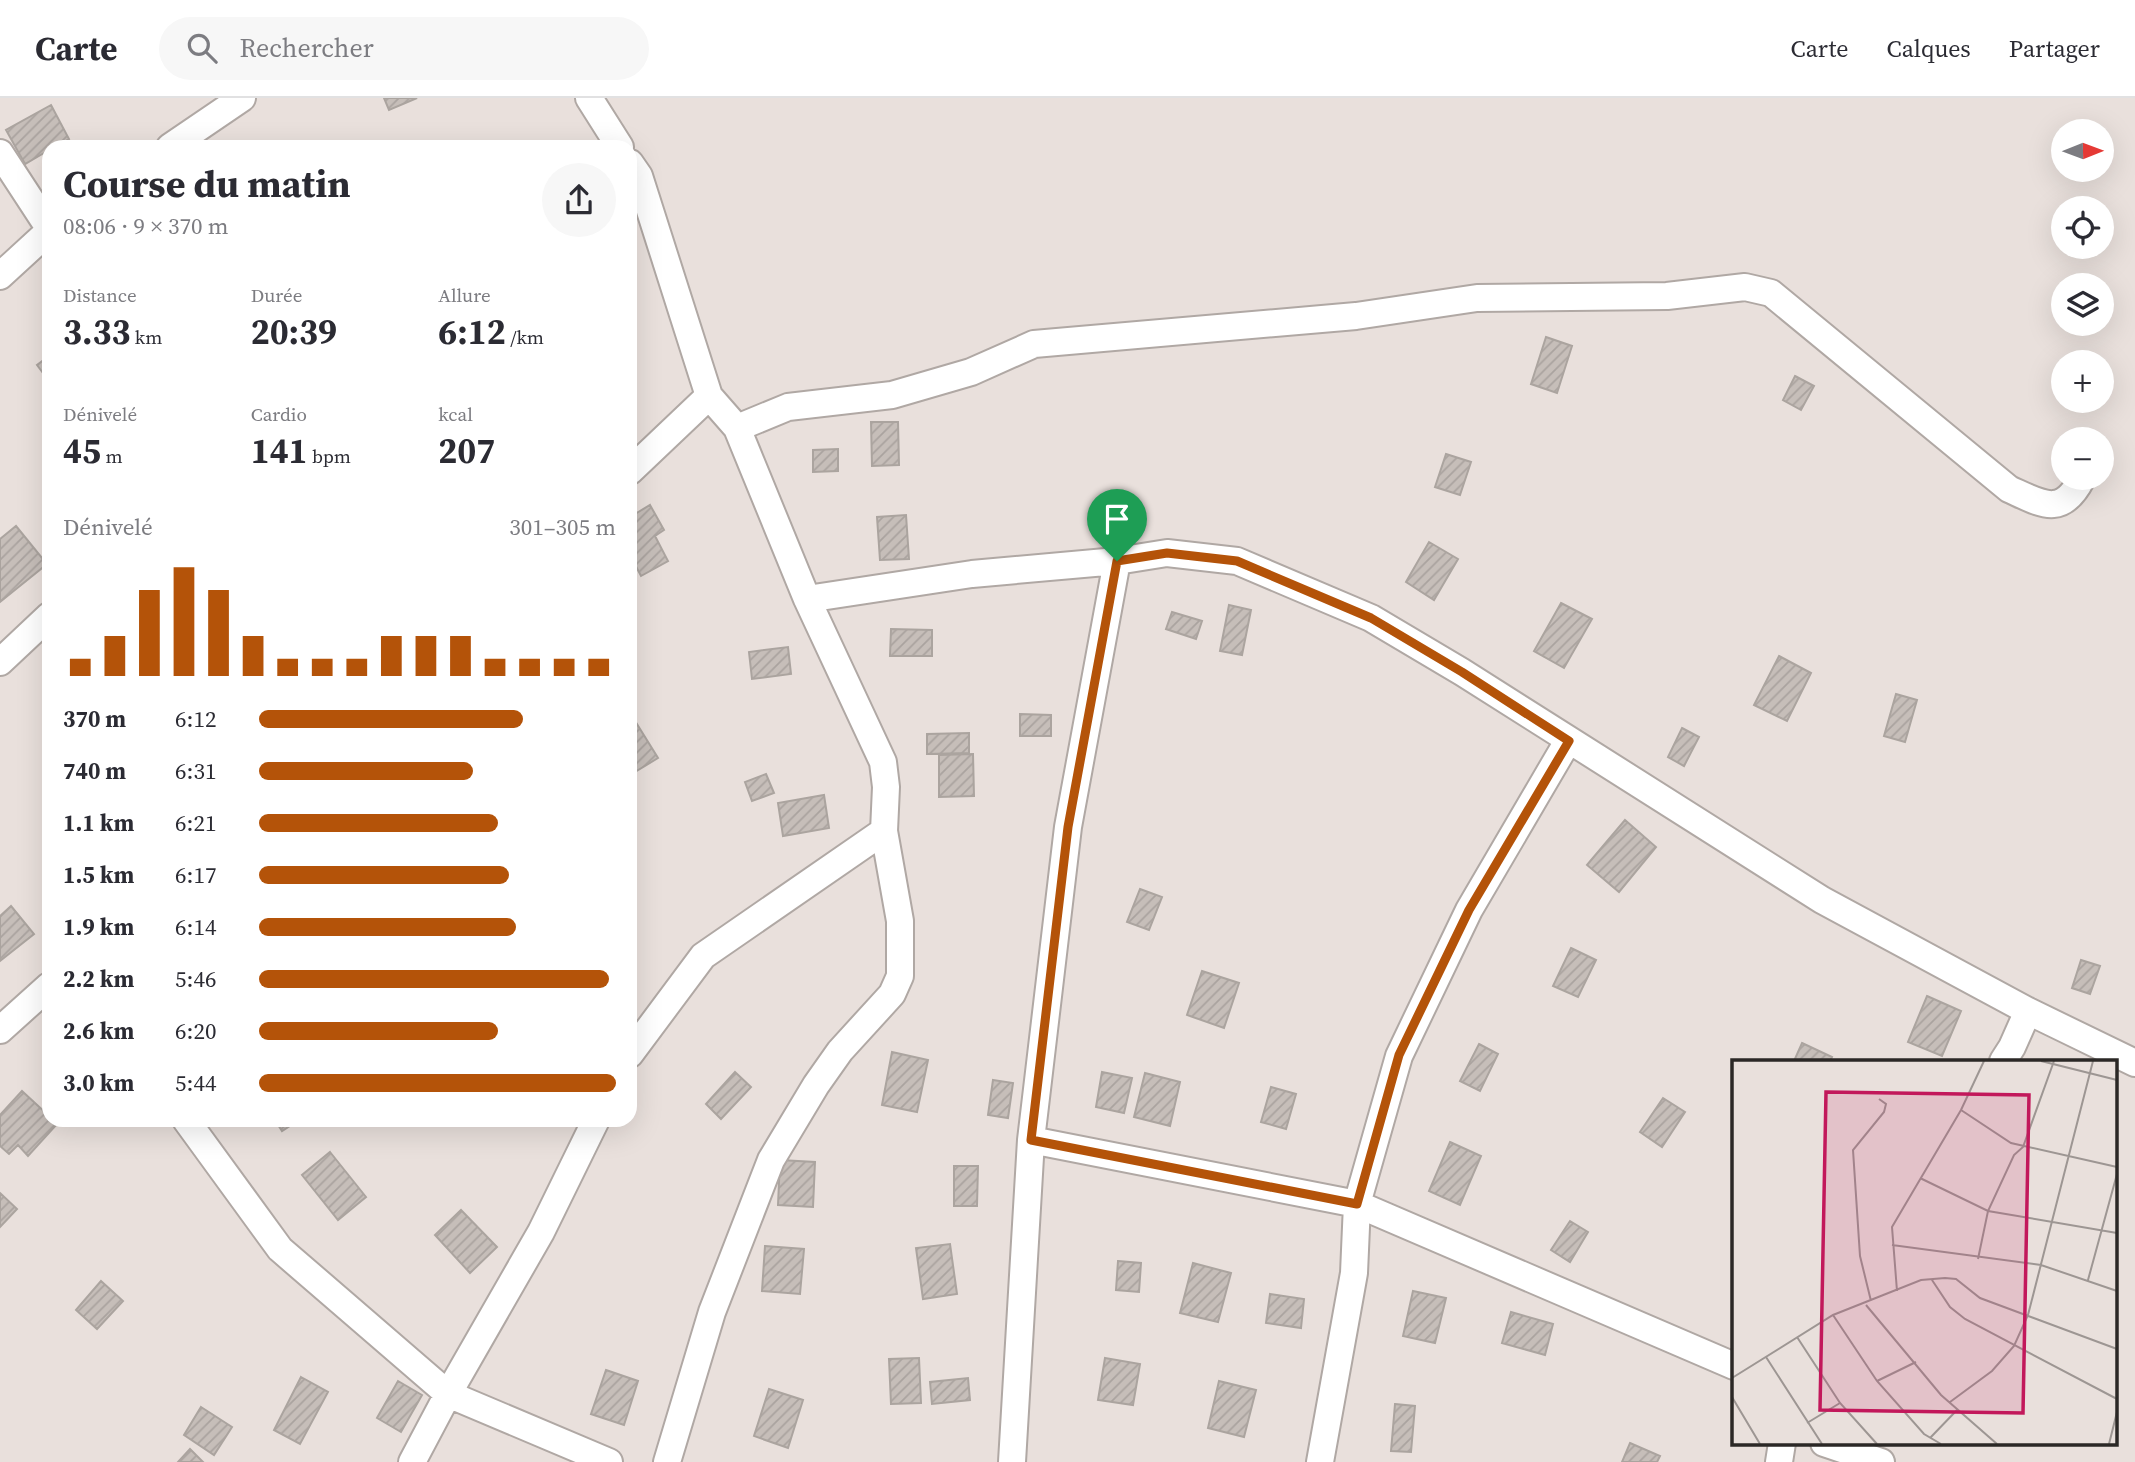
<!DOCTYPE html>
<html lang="fr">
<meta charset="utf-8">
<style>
body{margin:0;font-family:"Source Serif 4",serif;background:#f7f7f7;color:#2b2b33;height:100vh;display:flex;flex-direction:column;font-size:26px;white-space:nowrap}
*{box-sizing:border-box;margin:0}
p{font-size:23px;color:#7c7c81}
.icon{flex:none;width:38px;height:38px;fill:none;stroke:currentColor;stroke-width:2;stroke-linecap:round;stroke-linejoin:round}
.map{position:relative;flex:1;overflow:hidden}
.side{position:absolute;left:42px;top:42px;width:595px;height:987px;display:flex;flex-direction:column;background:#fff;border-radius:21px;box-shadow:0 7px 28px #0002}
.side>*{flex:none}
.needle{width:46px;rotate:89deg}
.buttons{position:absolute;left:2051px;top:21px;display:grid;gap:14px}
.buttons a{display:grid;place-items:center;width:63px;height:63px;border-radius:50%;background:#fff;box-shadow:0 7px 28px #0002;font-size:35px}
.pin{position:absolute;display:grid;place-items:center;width:60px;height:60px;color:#fff;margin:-72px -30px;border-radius:50% 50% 50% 0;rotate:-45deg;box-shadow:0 0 7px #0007}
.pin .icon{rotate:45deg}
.round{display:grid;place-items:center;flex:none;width:74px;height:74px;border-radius:37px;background:#f7f7f7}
.summary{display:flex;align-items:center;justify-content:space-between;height:119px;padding:0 21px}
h1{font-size:38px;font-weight:700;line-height:52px}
.figures{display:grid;grid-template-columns:repeat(3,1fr);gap:10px;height:119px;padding:7px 21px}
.figures div{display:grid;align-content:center}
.figures b{font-size:35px;font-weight:700}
.figures small{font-size:19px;font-weight:400}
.figures p{font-size:19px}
.chart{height:196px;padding:14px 21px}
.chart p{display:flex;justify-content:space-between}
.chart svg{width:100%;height:126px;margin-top:7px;stroke:#b45309;stroke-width:6}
ul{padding:0 21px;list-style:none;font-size:23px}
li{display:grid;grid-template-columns:112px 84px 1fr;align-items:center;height:52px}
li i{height:18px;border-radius:9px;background:#b45309}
header{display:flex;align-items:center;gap:42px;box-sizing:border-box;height:98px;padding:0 35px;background:#fff;border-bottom:2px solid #e1e1e2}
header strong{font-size:33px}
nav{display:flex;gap:38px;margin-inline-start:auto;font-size:24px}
.search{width:490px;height:63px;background:#f7f7f7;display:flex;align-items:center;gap:18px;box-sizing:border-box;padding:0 24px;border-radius:38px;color:#7c7c81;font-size:26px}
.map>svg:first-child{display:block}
</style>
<header>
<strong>Carte</strong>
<div class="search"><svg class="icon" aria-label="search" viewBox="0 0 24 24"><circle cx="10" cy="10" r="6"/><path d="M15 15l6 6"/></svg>Rechercher</div>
<nav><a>Carte</a><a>Calques</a><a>Partager</a></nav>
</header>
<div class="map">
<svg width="2135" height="1364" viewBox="0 0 2135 1364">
<defs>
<pattern id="building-hatch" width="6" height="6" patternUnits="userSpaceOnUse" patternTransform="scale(1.75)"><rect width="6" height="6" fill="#c6beb9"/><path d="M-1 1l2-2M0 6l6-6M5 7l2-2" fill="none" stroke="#aaa39f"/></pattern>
</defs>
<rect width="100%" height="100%" fill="#e9e0dc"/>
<path fill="url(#building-hatch)" stroke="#aba49f" stroke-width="2" d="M 384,0 L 417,0 L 389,12 Z
M 51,7 L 69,41 L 55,49 L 49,49 L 49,52 L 25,66 L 6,32 Z
M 1546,239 L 1572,248 L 1557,295 L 1531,286 Z
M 49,258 L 49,283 L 37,267 Z
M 1795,278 L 1814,288 L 1801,312 L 1783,302 Z
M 871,324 L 898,324 L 899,367 L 872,368 Z
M 838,351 L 838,373 L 813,374 L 813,352 Z
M 1446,356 L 1471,364 L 1460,397 L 1435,389 Z
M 650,407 L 664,432 L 655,438 L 668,463 L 641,478 L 630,457 L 630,419 Z
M 906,417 L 909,461 L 880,462 L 877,419 Z
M 16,428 L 47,466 L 0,504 L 0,441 Z
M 1429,444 L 1458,461 L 1434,502 L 1406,484 Z
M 1561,505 L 1592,521 L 1564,570 L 1534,553 Z
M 1229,507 L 1251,512 L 1242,557 L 1220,553 Z
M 1172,514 L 1202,523 L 1196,541 L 1166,531 Z
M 891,531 L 932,532 L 932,558 L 890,558 Z
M 788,549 L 791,576 L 752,581 L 749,554 Z
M 1779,558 L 1811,575 L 1787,623 L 1754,607 Z
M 1896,596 L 1917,602 L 1905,644 L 1884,638 Z
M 1020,616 L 1051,617 L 1051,638 L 1020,638 Z
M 632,618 L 658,660 L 630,677 L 630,619 Z
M 1682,630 L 1699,639 L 1684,668 L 1668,659 Z
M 969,635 L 969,655 L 927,656 L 927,636 Z
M 973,656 L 974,698 L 939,699 L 939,657 Z
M 766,676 L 774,695 L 752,703 L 745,684 Z
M 824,697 L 829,730 L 783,738 L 778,705 Z
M 1625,722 L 1656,749 L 1619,794 L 1587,767 Z
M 1140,791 L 1162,799 L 1149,832 L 1127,824 Z
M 11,808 L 34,836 L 0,863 L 0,818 Z
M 1571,850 L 1596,862 L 1578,899 L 1553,888 Z
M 2081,862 L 2100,868 L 2090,896 L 2072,890 Z
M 1202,873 L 1239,885 L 1224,930 L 1187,917 Z
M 1927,898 L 1961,913 L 1942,958 L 1908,944 Z
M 1802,945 L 1832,959 L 1830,963 L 1794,963 Z
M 1479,946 L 1498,956 L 1480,993 L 1460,983 Z
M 892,954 L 928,962 L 917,1014 L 882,1007 Z
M 735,974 L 751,989 L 721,1021 L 706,1006 Z
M 1102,974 L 1132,980 L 1124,1015 L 1096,1009 Z
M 1145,975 L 1180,984 L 1170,1028 L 1134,1019 Z
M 993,982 L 1013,985 L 1008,1020 L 988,1017 Z
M 1271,989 L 1296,996 L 1286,1031 L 1261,1024 Z
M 22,993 L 49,1018 L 49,1022 L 53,1022 L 57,1026 L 28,1058 L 18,1047 L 9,1056 L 0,1048 L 0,1017 Z
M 1663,1000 L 1685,1014 L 1662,1049 L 1640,1034 Z
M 275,1022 L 299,1022 L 282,1033 Z
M 1450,1044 L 1481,1058 L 1460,1107 L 1429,1093 Z
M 330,1054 L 366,1099 L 338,1122 L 302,1077 Z
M 780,1062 L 815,1064 L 813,1109 L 778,1107 Z
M 954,1068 L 978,1068 L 977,1108 L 954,1108 Z
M 0,1095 L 17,1111 L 0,1129 Z
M 461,1112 L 497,1149 L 470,1175 L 435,1137 Z
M 1570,1123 L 1588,1134 L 1570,1164 L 1551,1152 Z
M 950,1146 L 957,1196 L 923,1201 L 916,1150 Z
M 765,1148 L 804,1151 L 800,1196 L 762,1193 Z
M 1118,1163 L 1141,1165 L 1139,1194 L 1116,1192 Z
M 1193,1165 L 1231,1175 L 1218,1224 L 1180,1215 Z
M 101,1183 L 123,1203 L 97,1231 L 76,1212 Z
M 1413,1193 L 1446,1200 L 1435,1245 L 1403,1238 Z
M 1270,1196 L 1304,1201 L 1301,1230 L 1266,1225 Z
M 1511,1214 L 1553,1226 L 1545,1257 L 1502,1245 Z
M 919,1260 L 921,1305 L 891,1306 L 889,1261 Z
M 1105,1260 L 1140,1266 L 1133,1307 L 1098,1302 Z
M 606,1272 L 638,1283 L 624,1327 L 591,1316 Z
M 301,1279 L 328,1294 L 300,1346 L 274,1332 Z
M 968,1280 L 970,1302 L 932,1306 L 930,1284 Z
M 398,1283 L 422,1297 L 401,1334 L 377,1320 Z
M 1219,1283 L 1256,1292 L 1244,1339 L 1208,1330 Z
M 769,1291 L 803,1302 L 788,1350 L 754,1338 Z
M 1395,1306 L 1415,1308 L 1411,1354 L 1391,1353 Z
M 201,1309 L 232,1329 L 214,1357 L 184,1337 Z
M 1630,1345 L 1660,1358 L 1657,1364 L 1622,1364 Z
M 190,1351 L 203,1364 L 178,1364 Z"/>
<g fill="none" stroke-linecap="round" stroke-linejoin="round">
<defs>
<path id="street" d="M 589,0 L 620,49
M 170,49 L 242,0
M 0,55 L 49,130
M 630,65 L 639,78 L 709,298 L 737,330 L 807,501 L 883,664 L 886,689 L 884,733 L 900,823 L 900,878 L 892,896 L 840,953 L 816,987 L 771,1062 L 712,1214 L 667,1364
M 0,178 L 49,133
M 737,330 L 788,309 L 892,297 L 971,274 L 1034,246 L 1356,218 L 1477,200 L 1667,198 L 1745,189 L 1771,195 L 2009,391 C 2042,406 2062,420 2082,380
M 630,373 L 709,298
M 807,501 L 972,476 L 1117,463 L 1167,455 L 1237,463 L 1371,520 L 1462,574 L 1822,802 L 2028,913 L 2135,965
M 0,564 L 49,518
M 0,932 L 49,888
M 630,956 L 703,858 L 884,733
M 2003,963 L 2012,949 L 2028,913
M 186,1022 L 280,1151 L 448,1296 L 609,1364
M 1031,1042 L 1357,1106 L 1734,1268
M 1824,1345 L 1881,1364
M 412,1364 L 448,1296 L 541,1134 L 596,1022
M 1012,1364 L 1031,1042 L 1068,729 L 1117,463
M 1320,1364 L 1354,1175 L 1357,1106 L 1399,958 L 1469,812 L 1568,643
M 1779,1364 L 1782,1345"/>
</defs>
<use href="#street" stroke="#b0a8a4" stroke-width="30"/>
<use href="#street" stroke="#fff" stroke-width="26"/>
</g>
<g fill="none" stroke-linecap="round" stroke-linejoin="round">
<defs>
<path id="route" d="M 1167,455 L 1237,463 L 1371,520 L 1462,574 L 1569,643 L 1469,812 L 1399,957 L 1357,1106 L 1031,1042 L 1068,729 L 1117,463 Z"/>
</defs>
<use href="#route" stroke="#fff" stroke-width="14"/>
<use href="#route" stroke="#b45309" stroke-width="9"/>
</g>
<g transform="translate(1732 962)">
<rect width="385" height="385" fill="#e9e0dc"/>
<path fill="none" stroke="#9d9693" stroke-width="2" d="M 309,1 L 385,20M 229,50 L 279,83 L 385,107M 188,118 L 256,151 L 385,173M 160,185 L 309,205 L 385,231M 246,199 L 256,151 L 282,95 L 291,87 L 322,1M 200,220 L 218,247 L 233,259 L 385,339M 356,220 L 385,114M 165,231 L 160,167 L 229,50 L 252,1M 139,241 L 128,196 L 121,90 L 152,52 L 154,44 L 147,39M 134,245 L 209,335 L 265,384M 101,255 L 145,321 L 192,374 L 209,384M 65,277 L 108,343 L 145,384M 34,297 L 90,384M 0,318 L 101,255 L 189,220 L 213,218 L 224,219 L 248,238 L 385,289M 145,321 L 184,302M 0,337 L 28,384M 218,342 L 260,311 L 282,286 L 296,255 L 361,1M 75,363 L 108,343M 198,378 L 225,350M 377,384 L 385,352"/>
<path fill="#c2185b" fill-opacity="0.15" stroke="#c2185b" stroke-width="3.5" d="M 94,32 L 297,35 L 291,353 L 88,350 Z"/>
<rect width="385" height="385" fill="none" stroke="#2b2826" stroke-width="3.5"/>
</g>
</svg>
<div class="buttons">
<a><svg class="needle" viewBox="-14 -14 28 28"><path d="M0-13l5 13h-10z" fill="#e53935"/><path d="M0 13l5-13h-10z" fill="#7c7c81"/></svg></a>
<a><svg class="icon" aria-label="locate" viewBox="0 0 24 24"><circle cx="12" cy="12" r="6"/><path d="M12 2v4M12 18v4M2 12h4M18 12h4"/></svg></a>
<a><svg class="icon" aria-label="layers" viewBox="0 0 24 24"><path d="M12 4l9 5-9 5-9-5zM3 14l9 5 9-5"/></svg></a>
<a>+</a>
<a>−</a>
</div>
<div class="pin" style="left:1117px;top:463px;background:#1e9e55"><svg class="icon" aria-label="arrive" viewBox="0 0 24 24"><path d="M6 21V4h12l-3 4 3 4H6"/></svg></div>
<section class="side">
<div class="summary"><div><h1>Course du matin</h1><p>08:06 · 9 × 370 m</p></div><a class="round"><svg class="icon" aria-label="share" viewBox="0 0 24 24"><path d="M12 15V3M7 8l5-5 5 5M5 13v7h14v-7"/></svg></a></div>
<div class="figures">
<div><p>Distance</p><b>3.33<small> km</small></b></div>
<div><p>Durée</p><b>20:39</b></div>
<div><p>Allure</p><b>6:12<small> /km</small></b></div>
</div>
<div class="figures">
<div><p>Dénivelé</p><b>45<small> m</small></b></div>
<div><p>Cardio</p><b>141<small> bpm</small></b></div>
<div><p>kcal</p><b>207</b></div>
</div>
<div class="chart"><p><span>Dénivelé</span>301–305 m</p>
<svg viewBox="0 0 160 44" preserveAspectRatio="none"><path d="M5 44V38M15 44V30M25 44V14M35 44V6M45 44V14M55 44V30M65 44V38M75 44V38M85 44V38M95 44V30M105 44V30M115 44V30M125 44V38M135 44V38M145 44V38M155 44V38"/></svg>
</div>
<ul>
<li><b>370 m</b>6:12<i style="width:74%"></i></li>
<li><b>740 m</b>6:31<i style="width:60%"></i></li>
<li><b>1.1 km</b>6:21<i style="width:67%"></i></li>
<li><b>1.5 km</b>6:17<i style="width:70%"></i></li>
<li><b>1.9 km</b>6:14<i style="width:72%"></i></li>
<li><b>2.2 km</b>5:46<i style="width:98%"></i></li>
<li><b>2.6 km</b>6:20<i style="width:67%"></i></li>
<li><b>3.0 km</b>5:44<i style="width:100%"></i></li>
</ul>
</section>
</div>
